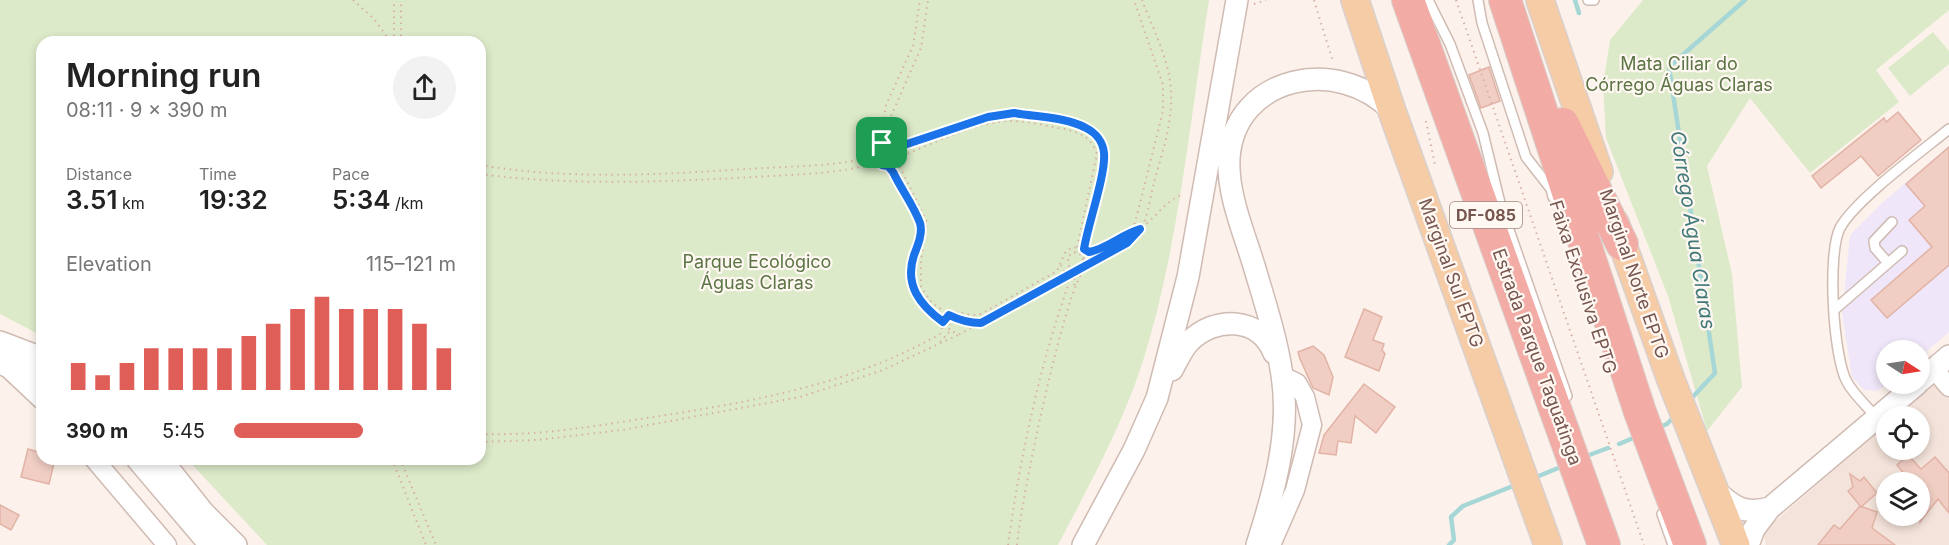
<!DOCTYPE html>
<meta charset="utf-8">
<style>
body{margin:0;font-family:Inter,sans-serif;background:#f2f2f2;color:#222;height:100vh;display:flex;flex-direction:column;font-size:22px;white-space:nowrap}
*{box-sizing:border-box;margin:0}
p{font-size:20px;color:#767676}
.icon{flex:none;width:33px;height:33px;fill:none;stroke:currentColor;stroke-width:2;stroke-linecap:round;stroke-linejoin:round}
.map{position:relative;flex:1;overflow:hidden}
.side{position:absolute;left:36px;top:36px;width:450px;height:429px;display:flex;flex-direction:column;background:#fff;border-radius:18px;box-shadow:0 3px 9px #0003}
.side>*{flex:none}
.needle{width:39px;rotate:102deg}
.controls{position:absolute;left:1876px;top:340px;display:grid;gap:12px}
.controls a{display:grid;place-items:center;width:54px;height:54px;border-radius:50%;background:#fff;box-shadow:0 3px 9px #0003;font-size:30px}
.pin{position:absolute;display:grid;place-items:center;width:51px;height:51px;color:#fff;margin:-26px;border-radius:12px;box-shadow:0 3px 9px #0006}
.round{display:grid;place-items:center;flex:none;width:63px;height:63px;border-radius:32px;background:#f2f2f2}
.head{display:flex;align-items:center;justify-content:space-between;height:102px;padding:0 30px}
h1{font-size:33px;font-weight:600;line-height:45px}
.stats{display:grid;grid-template-columns:repeat(3,1fr);gap:9px;height:102px;padding:6px 30px}
.stats div{display:grid;align-content:center}
.stats b{font-size:26px;font-weight:600}
.stats small{font-size:16px;font-weight:400}
.stats p{font-size:16px}
.chart{height:168px;padding:12px 30px}
.chart p{display:flex;justify-content:space-between}
.chart svg{width:100%;height:108px;margin-top:6px;stroke:#df5e57;stroke-width:6}
ul{padding:0 30px;list-style:none;font-size:20px}
li{display:grid;grid-template-columns:96px 72px 1fr;align-items:center;height:45px}
li i{height:15px;border-radius:8px;background:#df5e57}
.map>svg:first-child{display:block}
</style>
<div class="map">
<svg width="1949" height="545" viewBox="0 0 1949 545">
<rect width="100%" height="100%" fill="#fcf2eb"/>
<path fill="#f3e3da" fill-rule="evenodd" d="M 1949,368 L 1949,545 L 1766,545 L 1763,532 L 1887,423 L 1887,450 L 1920,450 L 1920,417 L 1893,417 ZM 1887,483 L 1920,483 L 1920,516 L 1887,516 Z"/>
<path fill="#efe7f9" d="M 1949,146 L 1949,332 L 1920,357 L 1920,351 L 1887,351 L 1887,384 L 1877,391 L 1864,390 L 1852,377 L 1842,313 L 1850,235 L 1883,202 Z"/>
<path fill="#dceac9" d="M 0,0 L 1209,0 C 1190,119 1178,254 1141,367 C 1120,430 1088,487 1058,545 L 267,545 L 187,459 L 480,459 L 480,42 L 42,42 L 42,336 L 0,314 Z
M 1643,0 L 1949,0 L 1949,10 L 1876,70 L 1899,102 L 1810,173 L 1750,98 L 1707,166 L 1732,274 L 1742,387 L 1707,431 L 1668,296 L 1606,138 L 1603,85 L 1610,40 Z
M 1933,32 L 1949,51 L 1949,64 L 1910,96 L 1888,68 Z"/>
<g fill="none" stroke-linecap="round" stroke-linejoin="round">
<path stroke="#a6d7d6" stroke-width="4.5" d="M 1575,0 L 1579,13
M 1689,401 L 1715,373 L 1669,67 L 1745,0
M 1657,428 L 1667,424 L 1675,416
M 1619,444 L 1638,436
M 1584,457 L 1608,448
M 1534,478 L 1563,466
M 1449,545 L 1454,540 L 1451,517 L 1463,506 L 1518,484"/>
</g>
<path fill="#f0cec4" stroke="#e2b2a5" stroke-width="1.5" d="M 1489,67 L 1500,101 L 1481,108 L 1469,75 Z
M 1898,112 L 1921,140 L 1878,176 L 1861,156 L 1821,188 L 1812,176 L 1884,118 L 1886,122 Z
M 1949,147 L 1949,265 L 1887,318 L 1871,300 L 1932,247 L 1909,220 L 1925,206 L 1906,184 Z
M 1364,309 L 1382,317 L 1373,340 L 1384,344 L 1382,350 L 1385,354 L 1379,371 L 1345,357 Z
M 1313,346 L 1324,355 L 1333,377 L 1329,395 L 1313,388 L 1300,359 L 1298,352 Z
M 1364,384 L 1395,407 L 1376,433 L 1355,416 L 1351,443 L 1338,441 L 1336,455 L 1319,453 L 1324,435 Z
M 28,449 L 42,453 L 42,459 L 55,459 L 49,484 L 21,477 Z
M 1908,455 L 1921,469 L 1935,457 L 1949,473 L 1949,513 L 1938,499 L 1920,522 L 1920,483 L 1912,483 L 1897,465 Z
M 1850,474 L 1860,481 L 1864,477 L 1877,493 L 1861,507 L 1848,491 L 1853,487 Z
M 0,505 L 19,515 L 11,530 L 0,524 Z
M 1860,506 L 1877,512 L 1872,528 L 1895,545 L 1818,545 L 1834,525 L 1840,529 Z"/>
<g fill="none" stroke-linecap="round" stroke-linejoin="round">
<defs>
<path id="service" d="M 1428,0 L 1450,44 L 1483,133 L 1501,207 L 1567,396
M 1478,0 L 1482,23 L 1526,157 L 1551,189 L 1553,197
M 1588,0 L 1594,0
M 1888,263 L 1875,248 L 1874,241 L 1892,222
M 1834,310 L 1902,251
M 1876,417 C 1867,406 1854,395 1847,382 C 1833,357 1827,253 1840,228 C 1855,200 1922,151 1949,129
M 1662,514 L 1673,545"/>
<path id="minor" d="M 9,369 L 42,400
M 1934,369 L 1949,387
M 94,459 L 167,545
M 1271,545 L 1295,490 L 1312,425 L 1305,397 L 1297,383 L 1282,376"/>
<path id="tertiary" d="M 0,342 L 42,358
M 0,363 L 42,381
M 1172,370 C 1177,361 1182,349 1189,342 C 1214,316 1259,316 1274,353
M 1920,381 L 1949,356
M 137,459 L 210,545
M 161,459 L 203,512 L 236,545
M 1715,490 C 1733,507 1744,515 1770,508
M 1083,545 L 1134,450 L 1157,398 L 1188,277 L 1237,0
M 1257,545 C 1274,492 1291,432 1282,375 C 1277,340 1265,303 1255,269 C 1245,235 1227,195 1229,158 C 1235,75 1339,55 1392,111
M 1748,545 L 1754,529 L 1770,508 L 1917,384"/>
<path id="primary" d="M 1355,0 L 1392,111 L 1548,545
M 1540,0 L 1599,172
M 1615,223 L 1671,380 L 1736,545"/>
<path id="motorway" d="M 1408,0 L 1604,545
M 1505,0 L 1640,412 L 1690,545
M 1563,124 L 1622,244"/>
</defs>
<use href="#service" stroke="#d0bbb3" stroke-width="12"/>
<use href="#minor" stroke="#d0bbb3" stroke-width="21"/>
<use href="#tertiary" stroke="#d0bbb3" stroke-width="24"/>
<use href="#primary" stroke="#d9d0cd" stroke-width="30"/>
<use href="#motorway" stroke="#d9d0cd" stroke-width="34"/>
<path stroke="#d6b1a6" stroke-width="2" stroke-dasharray="1.5 4.5" stroke-linecap="butt" d="M 353,0 L 374,19 L 391,42
M 1314,0 L 1333,62
M 1456,0 L 1644,545
M 1254,4 L 1266,0
M 394,42 L 394,0
M 401,42 L 401,0
M 1426,121 L 1435,165
M 891,146 L 891,116 L 921,48 L 928,0
M 879,155 L 882,164 L 889,166 L 893,173 C 901,189 914,206 920,223 C 923,233 918,245 914,255 C 904,285 920,305 943,322 C 958,304 962,318 981,314 L 1057,271 L 1065,253 L 1072,247 L 1084,249 L 1104,154 C 1103,149 1102,141 1098,137 C 1079,116 1014,111 988,117 C 959,123 932,135 905,145 L 895,140 L 882,143
M 902,156 L 895,146 L 887,149 L 888,159 L 894,162 L 902,156 C 937,142 978,120 1016,121 C 1030,122 1044,125 1058,128 C 1076,131 1091,135 1097,154 L 1076,252
M 897,161 L 927,222 L 921,261 L 921,287 L 932,303 L 954,318
M 480,165 C 573,181 668,174 762,168 C 801,166 842,166 879,155 L 886,105 L 913,46 L 920,0
M 480,174 C 571,186 661,182 753,177 C 799,174 844,175 888,159
M 1131,232 C 1153,226 1165,197 1184,195
M 1084,249 L 1089,252 C 1106,249 1126,237 1135,223 L 1163,111 L 1163,85 L 1134,0
M 1083,258 L 1098,258
M 1082,266 L 1083,258 L 1079,253 L 1073,252 L 1068,257 L 1069,267 L 1074,270 C 1093,261 1120,253 1135,237 C 1147,225 1149,203 1153,186 C 1161,156 1173,124 1171,92 C 1170,61 1153,29 1142,0
M 1071,273 L 1075,280 L 1074,290
M 981,323 L 966,323 L 959,317 L 954,318 L 948,326 L 950,331 L 960,334 L 1074,271
M 940,342 L 950,331
M 480,434 C 532,436 583,428 634,420 C 739,404 848,387 940,334 L 943,324
M 480,442 L 537,440 L 622,430 L 800,397 L 883,370 L 960,334
M 392,459 L 426,545
M 400,459 L 436,545
M 1008,545 C 1019,463 1040,364 1068,286 L 1068,278 L 1061,265
M 1017,545 C 1020,506 1064,288 1086,267"/>
<use href="#service" stroke="#fff" stroke-width="9"/>
<use href="#minor" stroke="#fff" stroke-width="18"/>
<use href="#tertiary" stroke="#fff" stroke-width="21"/>
<use href="#primary" stroke="#f6cca7" stroke-width="27"/>
<use href="#motorway" stroke="#f2aca5" stroke-width="32"/>
</g>
<g fill="none" stroke-linecap="round" stroke-linejoin="round">
<defs>
<path id="route" d="M 1014,113 C 1036,117 1066,117 1086,128 C 1096,133 1103,142 1104,153 C 1106,174 1088,224 1084,249 L 1089,252 C 1107,249 1122,234 1140,229 L 1127,243 L 981,323 C 969,323 959,320 949,315 L 943,322 C 920,305 904,285 914,255 C 918,245 923,233 920,223 C 914,206 901,189 893,172 L 888,166 L 882,165 L 879,155 L 882,143 L 895,140 L 904,145 L 988,117 Z"/>
</defs>
<use href="#route" stroke="#fff" stroke-width="12"/>
<use href="#route" stroke="#1a73e8" stroke-width="8"/>
</g>
<g text-anchor="middle" stroke-width="4.5" stroke-linejoin="round" paint-order="stroke">
<rect fill="#fef7f2" stroke="#9f867f" stroke-width="1.5" x="1450" y="202" width="72" height="26" rx="4.5"/>
<g font-size="16" font-weight="bold" fill="#76564e">
<text x="1486" y="221">DF-085</text>
</g>
<g font-size="18" fill="#5b7544" stroke="#fef7f2">
<text x="1679" y="70">Mata Ciliar do<tspan x="1679" dy="21">Córrego Águas Claras</tspan></text>
<text x="757" y="268">Parque Ecológico<tspan x="757" dy="21">Águas Claras</tspan></text>
</g>
<g font-size="18" fill="#76564e" stroke="#fef7f2">
<text transform="translate(1451 273) rotate(70)" y="6">Marginal Sul EPTG</text>
<text transform="translate(1634 274) rotate(71)" y="6">Marginal Norte EPTG</text>
<text transform="translate(1583 287) rotate(72)" y="6">Faixa Exclusiva EPTG</text>
<text transform="translate(1537 357) rotate(70)" y="6">Estrada Parque Taguatinga</text>
</g>
<g font-size="20" font-style="italic" fill="#427a7a" stroke="#fef7f2">
<text transform="translate(1693 230) rotate(81)" y="7">Córrego Água Claras</text>
</g>
</g>
</svg>
<div class="controls">
<a><svg class="needle" viewBox="-14 -14 28 28"><path d="M0-13l5 13h-10z" fill="#e53935"/><path d="M0 13l5-13h-10z" fill="#767676"/></svg></a>
<a><svg class="icon" aria-label="locate" viewBox="0 0 24 24"><circle cx="12" cy="12" r="6"/><path d="M12 2v4M12 18v4M2 12h4M18 12h4"/></svg></a>
<a><svg class="icon" aria-label="layers" viewBox="0 0 24 24"><path d="M12 4l9 5-9 5-9-5zM3 14l9 5 9-5"/></svg></a>
</div>
<div class="pin" style="left:882px;top:143px;background:#1e9e55"><svg class="icon" aria-label="arrive" viewBox="0 0 24 24"><path d="M6 21V4h12l-3 4 3 4H6"/></svg></div>
<section class="side">
<div class="head"><div><h1>Morning run</h1><p>08:11 · 9 × 390 m</p></div><a class="round"><svg class="icon" aria-label="share" viewBox="0 0 24 24"><path d="M12 15V3M7 8l5-5 5 5M5 13v7h14v-7"/></svg></a></div>
<div class="stats">
<div><p>Distance</p><b>3.51<small> km</small></b></div>
<div><p>Time</p><b>19:32</b></div>
<div><p>Pace</p><b>5:34<small> /km</small></b></div>
</div>
<div class="chart"><p><span>Elevation</span>115–121 m</p>
<svg viewBox="0 0 160 44" preserveAspectRatio="none"><path d="M5 44V33M15 44V38M25 44V33M35 44V27M45 44V27M55 44V27M65 44V27M75 44V22M85 44V17M95 44V11M105 44V6M115 44V11M125 44V11M135 44V11M145 44V17M155 44V27"/></svg>
</div>
<ul>
<li><b>390 m</b>5:45<i style="width:58%"></i></li>
</ul>
</section>
</div>
